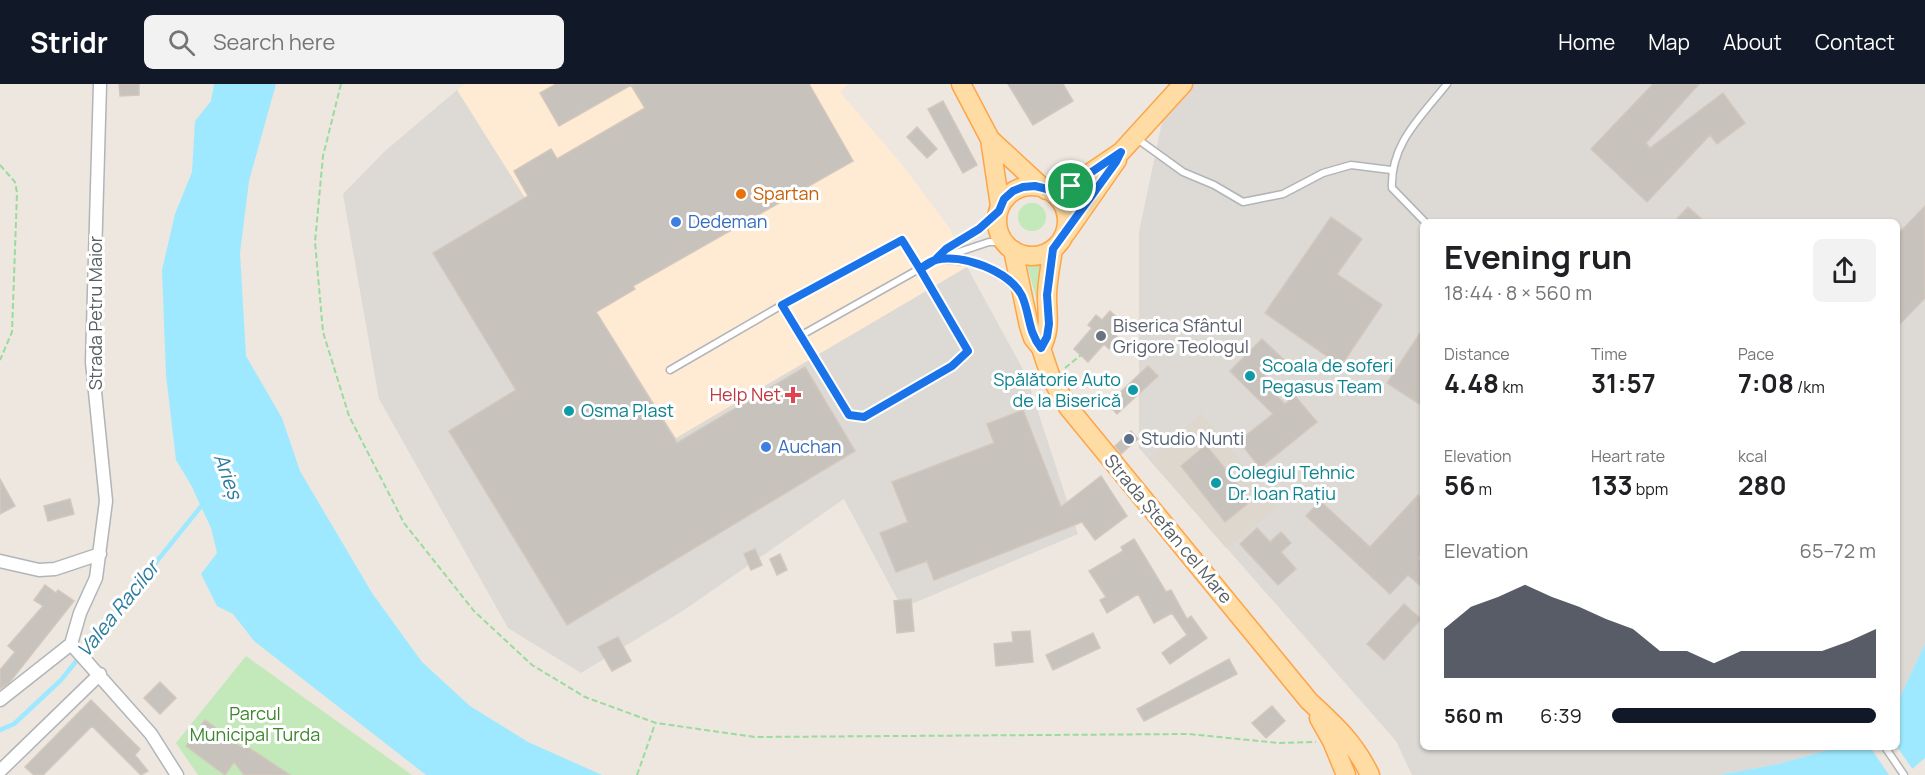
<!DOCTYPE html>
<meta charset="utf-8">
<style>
body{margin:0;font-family:Manrope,sans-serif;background:#f2f2f2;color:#202124;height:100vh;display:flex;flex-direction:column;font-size:22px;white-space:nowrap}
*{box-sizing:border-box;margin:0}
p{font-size:20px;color:#757577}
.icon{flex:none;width:33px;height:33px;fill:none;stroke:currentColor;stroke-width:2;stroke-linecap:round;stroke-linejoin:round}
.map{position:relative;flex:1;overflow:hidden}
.drawer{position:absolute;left:1420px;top:135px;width:480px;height:531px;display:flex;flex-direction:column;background:#fff;border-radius:9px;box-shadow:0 2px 4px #0004}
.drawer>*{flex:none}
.pin{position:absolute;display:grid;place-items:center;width:51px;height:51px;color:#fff;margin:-26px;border:3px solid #fff;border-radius:50%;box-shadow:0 2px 6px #0007}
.round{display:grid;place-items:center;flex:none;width:63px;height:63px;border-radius:9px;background:#f2f2f2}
.head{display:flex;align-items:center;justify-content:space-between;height:102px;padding:0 24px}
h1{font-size:33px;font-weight:700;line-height:45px}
.figures{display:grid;grid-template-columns:repeat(3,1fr);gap:9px;height:102px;padding:6px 24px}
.figures div{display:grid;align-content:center}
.figures b{font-size:26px;font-weight:700}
.figures small{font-size:16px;font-weight:400}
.figures p{font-size:16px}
.chart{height:168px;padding:12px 24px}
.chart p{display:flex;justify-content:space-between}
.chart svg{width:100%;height:108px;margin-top:6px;fill:#111827;opacity:.7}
ul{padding:0 24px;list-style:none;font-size:20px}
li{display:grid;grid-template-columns:96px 72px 1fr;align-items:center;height:45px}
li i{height:15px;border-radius:8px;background:#111827}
header{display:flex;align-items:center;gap:36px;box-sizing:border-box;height:84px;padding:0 30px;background:#111827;color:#fff}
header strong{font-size:28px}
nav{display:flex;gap:33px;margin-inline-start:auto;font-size:21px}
.search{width:420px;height:54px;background:#f2f2f2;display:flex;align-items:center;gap:15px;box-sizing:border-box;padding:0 21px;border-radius:9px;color:#757577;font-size:22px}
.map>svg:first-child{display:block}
</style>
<header>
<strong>Stridr</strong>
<div class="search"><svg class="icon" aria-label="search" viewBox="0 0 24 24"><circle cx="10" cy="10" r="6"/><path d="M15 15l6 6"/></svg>Search here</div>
<nav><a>Home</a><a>Map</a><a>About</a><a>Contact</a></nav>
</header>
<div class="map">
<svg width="1925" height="691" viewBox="0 0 1925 691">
<rect width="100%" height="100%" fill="#ede7df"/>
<path fill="#ffebd3" d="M 465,0 L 848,0 L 840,8 L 904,83 L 950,145 L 967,183 L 676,355 L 457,6 Z"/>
<path fill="#ddd9d4" d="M 1170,0 L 1925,0 L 1925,560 L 1898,617 L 1898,138 L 1424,138 L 1424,663 L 1839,663 L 1778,680 L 1719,691 L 1412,691 L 1396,657 L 1139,364 L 1139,148 Z
M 457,6 L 676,354 L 967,183 L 1026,291 L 1078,450 L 902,524 L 844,415 L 684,526 L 581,589 L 508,544 L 379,315 L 343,110 L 384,68 Z"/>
<path fill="#ddd7ce" d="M 1201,329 L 1278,423 L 1227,465 L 1149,375 Z"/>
<path fill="#c3e8b9" d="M1018 133a14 14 0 1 1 28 0a14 14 0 1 1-28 0Z
M 1025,174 L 1036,178 L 1044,176 L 1038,221 Z
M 246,572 L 412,691 L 198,691 L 176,659 Z"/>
<path fill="#9ee9ff" d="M 214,0 L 276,0 L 249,97 L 240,169 L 246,272 L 282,334 L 300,387 L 372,509 L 422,578 L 470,622 L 528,658 L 602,691 L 426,691 L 254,557 L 233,530 L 217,522 L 201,490 L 217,469 L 211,444 L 191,401 L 176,376 L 166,291 L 162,186 L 175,130 L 192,88 L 195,37 L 211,17 Z
M 1925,560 L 1925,674 L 1905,691 L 1719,691 L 1778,680 L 1839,663 L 1898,663 L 1898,617 Z"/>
<path fill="#ede7df" d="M 1870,663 L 1897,663 L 1914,687 L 1910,691 L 1889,691 Z"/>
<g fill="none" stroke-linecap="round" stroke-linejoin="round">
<path stroke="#9ee9ff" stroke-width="4.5" d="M 0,646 L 14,640 L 61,596 L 203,420"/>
</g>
<path fill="#c8c2bc" stroke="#d2c7bd" stroke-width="1.5" d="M 119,0 L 139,0 L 139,11 L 120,12 Z
M 556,0 L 809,0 L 853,77 L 633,202 L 635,205 L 596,228 L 677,359 L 805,283 L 855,367 L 567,541 L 449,347 L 516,306 L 433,169 L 528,112 L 514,87 L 551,65 L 557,75 L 645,24 L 631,1 L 559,42 L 540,9 Z
M 1008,0 L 1063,0 L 1073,17 L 1033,41 Z
M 1653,0 L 1699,0 L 1646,59 L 1650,64 L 1723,9 L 1745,39 L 1717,60 L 1710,51 L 1647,118 L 1591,65 Z
M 943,17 L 977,81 L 963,89 L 928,25 Z
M 917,43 L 937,65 L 927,74 L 907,53 Z
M 1925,122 L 1925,214 L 1898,242 L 1898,150 Z
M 1688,123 L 1705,138 L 1674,138 Z
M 1331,133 L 1362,155 L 1337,190 L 1382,221 L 1341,282 L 1265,229 Z
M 1110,227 L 1123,239 L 1114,250 L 1119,254 L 1109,265 L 1104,260 L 1088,278 L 1074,265 L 1092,244 L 1088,241 L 1096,231 L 1102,236 Z
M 1424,243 L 1424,323 L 1387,299 Z
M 1262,255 L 1283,275 L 1261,296 L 1285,320 L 1295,312 L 1317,338 L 1260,384 L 1239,357 L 1273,330 L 1230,287 Z
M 1148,282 L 1158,292 L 1117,330 L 1108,320 Z
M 1023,326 L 1061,423 L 1101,392 L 1127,432 L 1095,456 L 1082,438 L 934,496 L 927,477 L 896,488 L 880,449 L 908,438 L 892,398 L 994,359 L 987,340 Z
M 1131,347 L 1138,355 L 1121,370 L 1115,362 Z
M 1206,361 L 1251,417 L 1225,438 L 1181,382 Z
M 0,395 L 15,422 L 0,430 Z
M 1418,411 L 1424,416 L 1424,467 L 1418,474 L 1424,479 L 1424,505 L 1408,491 L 1390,510 L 1306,432 L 1320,417 L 1370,463 Z
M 70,415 L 74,430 L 48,437 L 44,422 Z
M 1257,444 L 1270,458 L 1281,448 L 1291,459 L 1281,468 L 1296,485 L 1278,501 L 1240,460 Z
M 1134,455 L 1166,508 L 1171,506 L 1187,535 L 1191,532 L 1207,554 L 1170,580 L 1162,569 L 1187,551 L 1172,529 L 1154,539 L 1138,510 L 1107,529 L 1100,516 L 1106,513 L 1089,487 L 1123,467 L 1121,463 Z
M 755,465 L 762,481 L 751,486 L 744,470 Z
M 780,470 L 787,486 L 777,491 L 770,475 Z
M 45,501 L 56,509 L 58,506 L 74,517 L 9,599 L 0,605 L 0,586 L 15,568 L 8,562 L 43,522 L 34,516 Z
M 911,515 L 914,547 L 897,549 L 894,517 Z
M 1404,520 L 1421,535 L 1384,576 L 1367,560 Z
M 1030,547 L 1033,578 L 996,582 L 994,560 L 1013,558 L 1012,548 Z
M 1093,549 L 1100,564 L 1053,586 L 1046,571 Z
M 618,553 L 631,577 L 612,587 L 598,563 Z
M 1229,575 L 1237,590 L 1144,637 L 1137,625 Z
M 160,598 L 176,614 L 160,630 L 144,614 Z
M 91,616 L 140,665 L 135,671 L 148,687 L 141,691 L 92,642 L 43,691 L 34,691 L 25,683 Z
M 1272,622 L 1285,637 L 1266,654 L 1252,639 Z
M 205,636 L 244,665 L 246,662 L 290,691 L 244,691 L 234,678 L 225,691 L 186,662 Z"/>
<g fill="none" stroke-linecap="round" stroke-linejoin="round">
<defs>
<path id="lane" d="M 1136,54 L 1183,88 L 1214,101 L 1243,118 L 1283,110 L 1323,89 L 1351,81 L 1391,86
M 1425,138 L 1392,104 C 1390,60 1421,33 1447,0
M 936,176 L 946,165 L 979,145 L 999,127
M 939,176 C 968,175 995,182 1016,205
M 800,252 L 935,176 L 989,158 L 1004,158
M 670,286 L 782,221 L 901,156 L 968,267 L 952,282 L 864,333 L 849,331 L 782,221
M 1885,663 L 1904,691"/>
<path id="street" d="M 0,477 L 39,486 L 55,485 L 100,470
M 71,560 L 80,529 L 96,494 L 106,417 L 92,278 L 100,0
M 71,560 L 151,650 L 177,691
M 0,616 L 71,560
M 0,687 L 100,590"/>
<path id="primary" d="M 961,0 L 990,55 L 1000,122
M 990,55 L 1042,103
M997 137a35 35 0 1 1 70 0a35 35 0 1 1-70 0Z
M 1046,106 L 1071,102 L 1121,68 L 1183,0
M 1066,149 L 1117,76
M 1013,166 L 1029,242 L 1033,254 L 1041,264 L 1051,294 L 1068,323 L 1309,617 C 1335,641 1355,659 1370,691
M 1041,264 C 1051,246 1047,232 1047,213 C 1047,197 1051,180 1053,165
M 1319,634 L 1332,657 L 1346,691"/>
</defs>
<use href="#lane" stroke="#b1b5b9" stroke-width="9"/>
<use href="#street" stroke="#b1b5b9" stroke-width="15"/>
<use href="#primary" stroke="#ffa447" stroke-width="21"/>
<path stroke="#9adb9e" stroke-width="2" stroke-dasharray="6 3" stroke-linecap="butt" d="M 341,0 L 323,72 L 315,158 L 323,248 L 349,332 L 404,439 L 474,527 L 532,581 L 585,613 L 656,639 L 755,653 L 1189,650 L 1279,659 L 1316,658
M 0,81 L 15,98 L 17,109 L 12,248 L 0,276
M 1065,284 L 1081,271
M 637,691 L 655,640"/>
<use href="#lane" stroke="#fff" stroke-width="6"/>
<use href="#street" stroke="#fff" stroke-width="12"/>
<use href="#primary" stroke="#ffdca3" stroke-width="18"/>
</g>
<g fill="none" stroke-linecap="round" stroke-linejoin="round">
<defs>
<path id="route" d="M 1071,102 L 1047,105 L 1035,102 L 1023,103 L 1013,107 L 1004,115 L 999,127 L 979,145 L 946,165 L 935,176 L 920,185 L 968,267 L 952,282 L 864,333 L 849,331 L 782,221 L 902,156 L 920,185 C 924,182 930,177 936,176 C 961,169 1010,187 1022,212 C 1030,230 1028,248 1041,264 L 1047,253 L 1049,240 L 1047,211 L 1053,165 L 1116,78 L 1121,68 L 1071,102"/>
</defs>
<use href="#route" stroke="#fff" stroke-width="12"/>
<use href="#route" stroke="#1a73e8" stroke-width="8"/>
</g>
<circle fill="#e8710a" stroke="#fff" stroke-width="2" cx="741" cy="110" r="6"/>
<g fill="#3f7fe0" stroke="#fff" stroke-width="2">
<circle cx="676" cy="138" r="6"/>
<circle cx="766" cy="363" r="6"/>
</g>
<circle fill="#6b7280" stroke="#fff" stroke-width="2" cx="1101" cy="252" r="6"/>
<g fill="#0f9aa8" stroke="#fff" stroke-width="2">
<circle cx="1250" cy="292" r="6"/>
<circle cx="1133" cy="306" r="6"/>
<circle cx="569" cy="327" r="6"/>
<circle cx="1216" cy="399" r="6"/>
</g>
<path fill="#e0444e" stroke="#fff" stroke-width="2" d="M790 302h6v6h6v6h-6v6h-6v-6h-6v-6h6z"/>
<circle fill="#5c6f8a" stroke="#fff" stroke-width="2" cx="1129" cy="355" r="6"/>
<g text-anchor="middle" stroke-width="6" stroke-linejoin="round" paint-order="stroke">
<g font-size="18" fill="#c56008" stroke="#fff" text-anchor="start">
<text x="753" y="116">Spartan</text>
</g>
<g font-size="18" fill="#366cbe" stroke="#fff" text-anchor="start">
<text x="688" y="144">Dedeman</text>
<text x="778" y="369">Auchan</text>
</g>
<g font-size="18" fill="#585f62" stroke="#fff">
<text transform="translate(96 229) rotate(-90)" y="6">Strada Petru Maior</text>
<text transform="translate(1168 445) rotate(50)" y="6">Strada Ștefan cel Mare</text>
</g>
<g font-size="18" fill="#5b616d" stroke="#fff" text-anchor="start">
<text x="1113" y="248">Biserica Sfântul<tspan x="1113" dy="21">Grigore Teologul</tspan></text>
</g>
<g font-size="18" fill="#0d838f" stroke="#fff" text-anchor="start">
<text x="1262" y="288">Scoala de soferi<tspan x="1262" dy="21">Pegasus Team</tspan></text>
<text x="1121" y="302" text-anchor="end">Spălătorie Auto<tspan x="1121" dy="21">de la Biserică</tspan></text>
<text x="581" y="333">Osma Plast</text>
<text x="1228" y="395">Colegiul Tehnic<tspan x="1228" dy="21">Dr. Ioan Rațiu</tspan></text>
</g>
<g font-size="18" fill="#be3a42" stroke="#fff" text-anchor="end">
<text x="781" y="317">Help Net</text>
</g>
<g font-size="18" fill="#4e5e75" stroke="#fff" text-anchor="start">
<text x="1141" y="361">Studio Nunti</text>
</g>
<g font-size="18" fill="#3b862c" stroke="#fff">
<text x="255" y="636">Parcul<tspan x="255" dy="21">Municipal Turda</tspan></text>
</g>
<g font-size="20" font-style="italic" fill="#2c7c9f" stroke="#fff">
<text transform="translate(228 392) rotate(70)" y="7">Arieș</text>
<text transform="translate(118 525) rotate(-51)" y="7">Valea Racilor</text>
</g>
</g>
</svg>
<div class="pin" style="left:1071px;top:102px;background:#1e9e55"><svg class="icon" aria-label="arrive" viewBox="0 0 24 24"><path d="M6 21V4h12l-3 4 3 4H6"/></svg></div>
<section class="drawer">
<div class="head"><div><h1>Evening run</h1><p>18:44 · 8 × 560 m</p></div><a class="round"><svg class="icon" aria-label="share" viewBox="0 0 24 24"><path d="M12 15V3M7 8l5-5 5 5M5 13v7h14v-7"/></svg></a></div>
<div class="figures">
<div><p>Distance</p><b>4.48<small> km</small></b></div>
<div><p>Time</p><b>31:57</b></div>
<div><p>Pace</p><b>7:08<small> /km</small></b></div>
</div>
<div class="figures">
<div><p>Elevation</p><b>56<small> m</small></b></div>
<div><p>Heart rate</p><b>133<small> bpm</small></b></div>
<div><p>kcal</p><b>280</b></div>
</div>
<div class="chart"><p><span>Elevation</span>65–72 m</p>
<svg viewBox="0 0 160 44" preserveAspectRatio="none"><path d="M0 44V24L10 15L20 11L30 6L40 11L50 15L60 20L70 24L80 33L90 33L100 38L110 33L120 33L130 33L140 33L150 29L160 24V44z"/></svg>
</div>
<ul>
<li><b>560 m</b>6:39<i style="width:100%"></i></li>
</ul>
</section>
</div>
